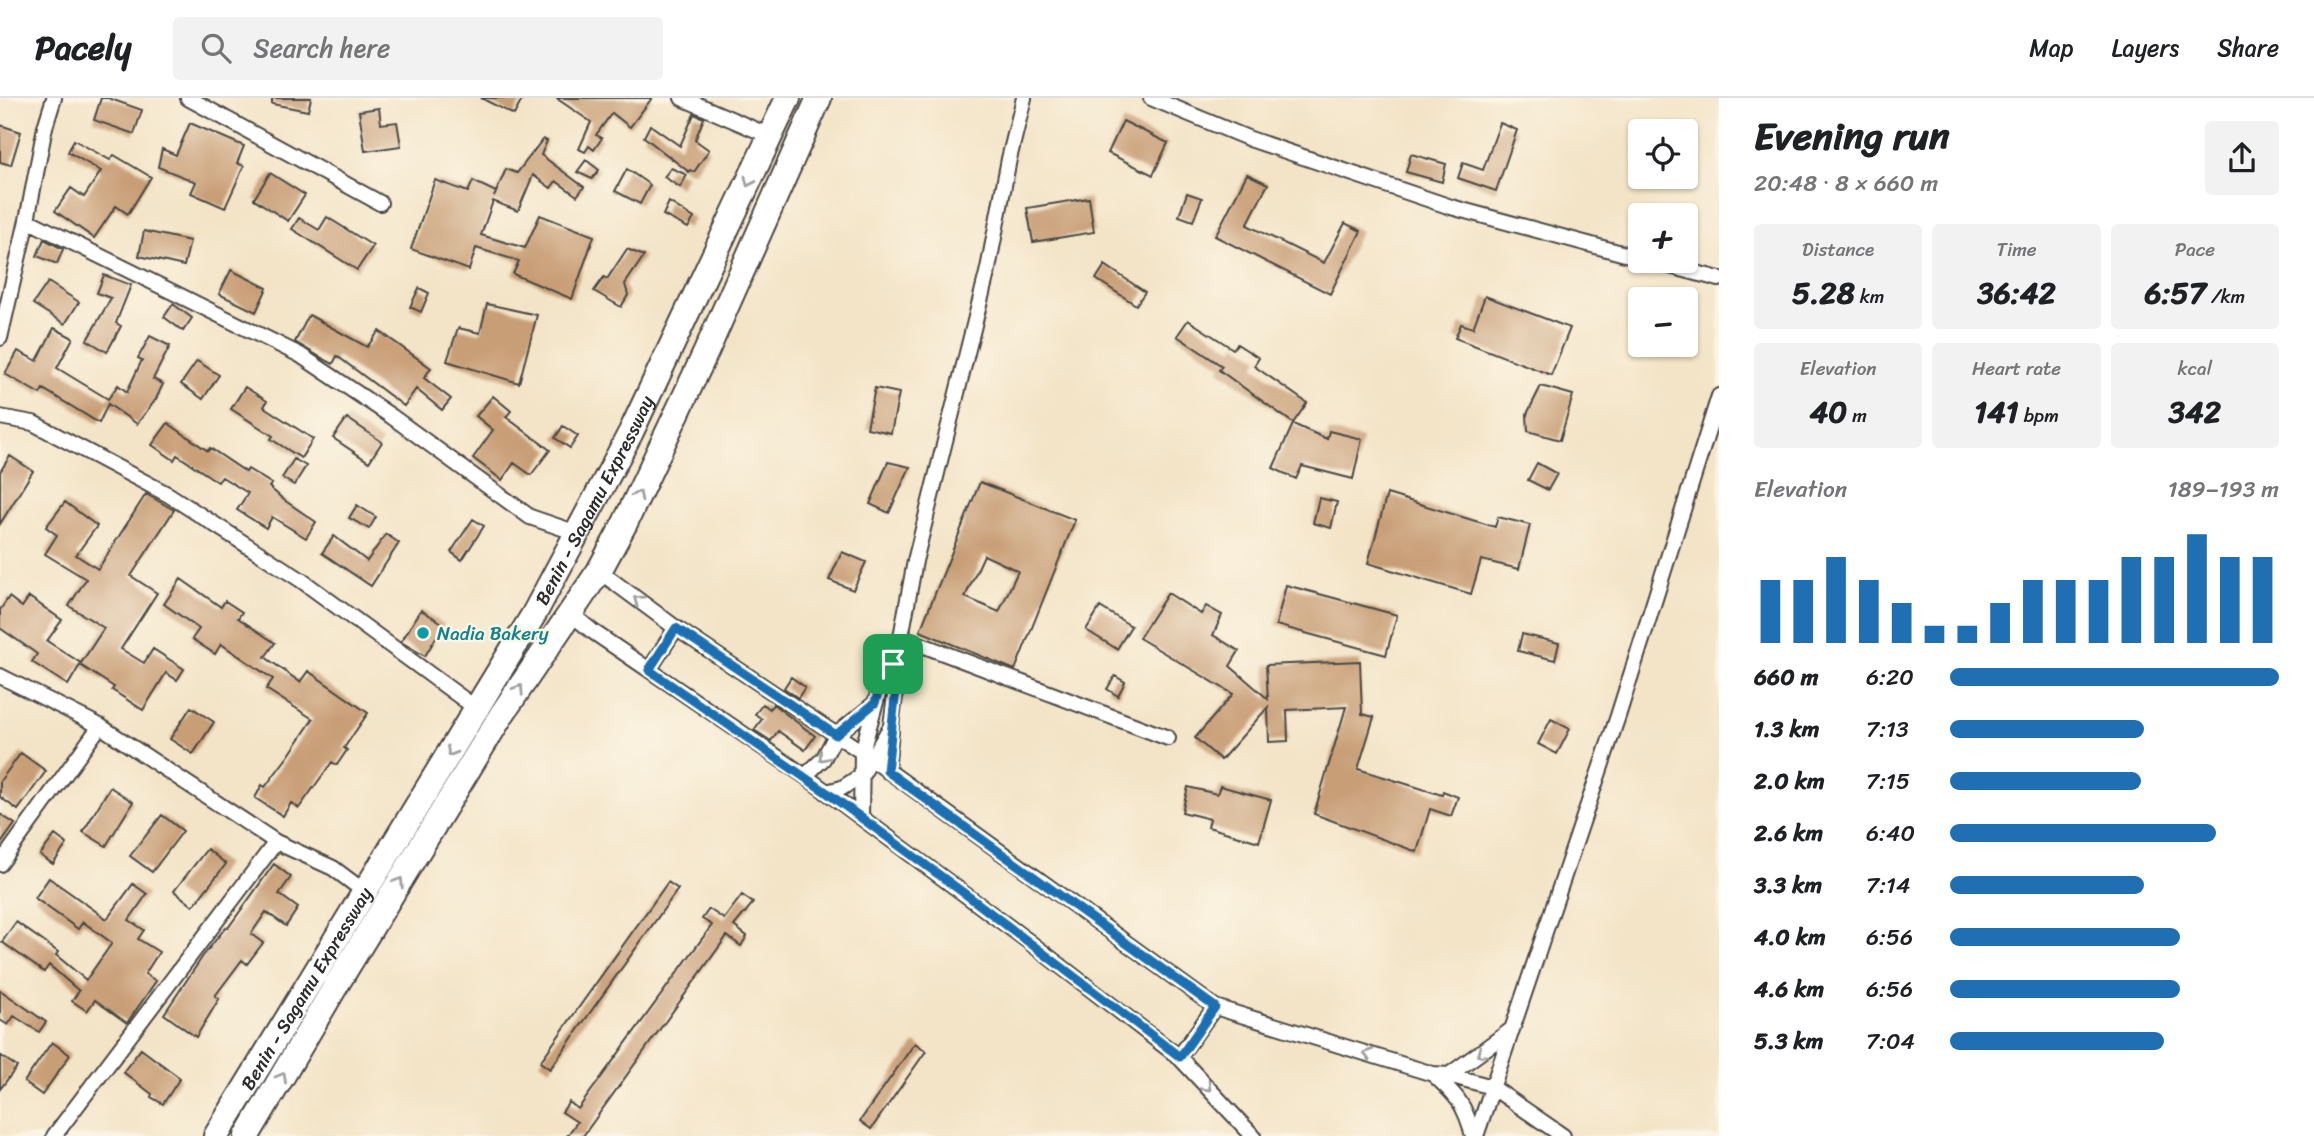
<!DOCTYPE html>
<meta charset="utf-8">
<style>
body{margin:0;font-family:Sriracha,sans-serif;background:#f2f2f2;color:#202124;height:100vh;display:flex;flex-direction:column;font-size:26px;white-space:nowrap}
*{box-sizing:border-box;margin:0}
p{font-size:23px;color:#757577}
.icon{flex:none;width:38px;height:38px;fill:none;stroke:currentColor;stroke-width:2;stroke-linecap:round;stroke-linejoin:round}
.map{position:relative;flex:1;overflow:hidden}
.panel{display:flex;flex-direction:column;background:#fff;width:595px}
.panel>*{flex:none}
.fabs{position:absolute;left:1628px;top:21px;display:grid;gap:14px}
.fabs a{display:grid;place-items:center;width:70px;height:70px;border-radius:7px;background:#fff;box-shadow:0 2px 5px #0004;font-size:35px}
.pin{position:absolute;display:grid;place-items:center;width:60px;height:60px;color:#fff;margin:-30px;border-radius:14px;box-shadow:0 4px 10px #0006}
.round{display:grid;place-items:center;flex:none;width:74px;height:74px;border-radius:7px;background:#f2f2f2}
.head{display:flex;align-items:center;justify-content:space-between;height:119px;padding:0 35px}
h1{font-size:38px;font-weight:700;line-height:52px}
.figures{display:grid;grid-template-columns:repeat(3,1fr);gap:10px;height:119px;padding:7px 35px}
.figures div{display:grid;align-content:center;border-radius:7px;background:#f2f2f2;text-align:center}
.figures b{font-size:30px;font-weight:700}
.figures small{font-size:19px;font-weight:400}
.figures p{font-size:19px}
.chart{height:196px;padding:14px 35px}
.chart p{display:flex;justify-content:space-between}
.chart svg{width:100%;height:126px;margin-top:7px;stroke:#1f6fb2;stroke-width:6}
ul{padding:0 35px;list-style:none;font-size:23px}
li{display:grid;grid-template-columns:112px 84px 1fr;align-items:center;height:52px}
li i{height:18px;border-radius:9px;background:#1f6fb2}
header{display:flex;align-items:center;gap:42px;box-sizing:border-box;height:98px;padding:0 35px;background:#fff;border-bottom:2px solid #e0e0e0}
header strong{font-size:33px}
nav{display:flex;gap:38px;margin-inline-start:auto;font-size:24px}
.search{width:490px;height:63px;background:#f2f2f2;display:flex;align-items:center;gap:18px;box-sizing:border-box;padding:0 24px;border-radius:7px;color:#757577;font-size:26px}
main{display:flex;flex:1;min-height:0}
.map>svg:first-child{display:block}
</style>
<header>
<strong>Pacely</strong>
<div class="search"><svg class="icon" aria-label="search" viewBox="0 0 24 24"><circle cx="10" cy="10" r="6"/><path d="M15 15l6 6"/></svg>Search here</div>
<nav><a>Map</a><a>Layers</a><a>Share</a></nav>
</header>
<main>
<div class="map">
<svg width="1719" height="1038" viewBox="0 0 1719 1038">
<rect width="100%" height="100%" fill="#fcf5e5"/>
<filter id="ink" filterUnits="userSpaceOnUse"><feTurbulence type="fractalNoise" baseFrequency=".0143" numOctaves="2"/><feDisplacementMap in="SourceGraphic" scale="14" xChannelSelector="R" yChannelSelector="G"/><feConvolveMatrix kernelMatrix="1 2 1 2 8 2 1 2 1" color-interpolation-filters="sRGB"/></filter>
<filter id="wash" filterUnits="userSpaceOnUse"><feTurbulence type="fractalNoise" baseFrequency=".00686" numOctaves="4" result="noise"/><feDisplacementMap in="SourceGraphic" scale="28" xChannelSelector="R" yChannelSelector="G"/><feGaussianBlur stdDeviation="1.57" result="paint"/><feColorMatrix in="noise" values="0 0 0 0 0 0 0 0 0 0 0 0 0 0 0 0 0 1.4 0 .05"/><feComposite in="paint" operator="in"/></filter>
<g filter="url(#wash)">
<rect width="100%" height="100%" fill="#f3e4c7"/>
<g id="blocks">
<path fill="#c89e76" fill-rule="evenodd" d="M 101,0 L 108,0 L 142,12 L 134,36 L 94,22 Z
M 272,0 L 311,0 L 308,13 L 272,6 Z
M 481,0 L 523,0 L 514,17 Z
M 556,0 L 652,0 L 630,29 L 612,15 L 596,37 L 602,40 L 594,52 L 589,48 L 585,54 L 579,51 L 591,24 Z
M 379,10 L 381,26 L 397,24 L 401,48 L 365,53 L 359,13 Z
M 694,16 L 704,20 L 695,42 L 709,52 L 694,74 L 690,72 L 689,74 L 644,39 L 650,27 L 680,48 Z
M 1123,23 L 1168,45 L 1153,77 L 1108,55 Z
M 190,25 L 244,48 L 237,65 L 244,68 L 225,110 L 191,95 L 196,84 L 158,69 L 162,51 L 176,57 Z
M 1500,25 L 1517,32 L 1496,93 L 1458,80 L 1463,65 L 1483,72 Z
M 0,27 L 21,34 L 11,67 L 0,64 Z
M 543,41 L 547,43 L 541,57 L 584,89 L 577,98 L 556,83 L 551,90 L 533,77 L 518,113 L 493,103 L 481,137 L 525,150 L 540,117 L 594,138 L 572,201 L 513,176 L 519,163 L 476,150 L 469,172 L 411,151 L 435,82 L 468,94 L 473,83 L 496,94 L 494,99 L 506,71 L 517,75 Z
M 74,42 L 110,62 L 114,57 L 151,79 L 128,116 L 116,108 L 94,140 L 55,113 L 71,90 L 84,99 L 101,73 L 68,54 Z
M 1411,56 L 1446,66 L 1442,84 L 1406,74 Z
M 586,62 L 599,72 L 592,81 L 577,74 Z
M 671,70 L 687,77 L 680,89 L 664,79 Z
M 627,71 L 650,87 L 640,106 L 615,93 Z
M 270,75 L 305,97 L 288,123 L 254,101 Z
M 1247,76 L 1268,86 L 1247,127 L 1324,165 L 1345,125 L 1361,133 L 1330,196 L 1215,138 Z
M 1187,95 L 1202,100 L 1193,123 L 1179,118 Z
M 1089,100 L 1094,134 L 1033,144 L 1027,110 Z
M 669,104 L 694,120 L 688,130 L 663,117 Z
M 327,119 L 373,148 L 357,172 L 292,131 L 299,120 L 319,132 Z
M 144,133 L 190,143 L 184,168 L 139,158 Z
M 44,141 L 63,151 L 57,166 L 37,158 Z
M 627,151 L 644,158 L 625,186 L 628,197 L 621,209 L 594,193 L 604,179 L 607,181 Z
M 1105,167 L 1145,194 L 1136,207 L 1096,181 Z
M 231,172 L 267,190 L 256,214 L 219,196 Z
M 104,177 L 131,187 L 116,225 L 121,228 L 107,254 L 87,242 L 111,200 L 97,195 Z
M 48,184 L 79,204 L 65,226 L 33,206 Z
M 419,190 L 429,195 L 421,214 L 410,209 Z
M 1485,198 L 1570,230 L 1551,277 L 1455,240 L 1461,226 L 1473,230 Z
M 173,206 L 192,220 L 183,233 L 164,219 Z
M 487,206 L 537,217 L 519,285 L 447,263 L 458,230 L 480,235 Z
M 309,217 L 367,249 L 379,233 L 431,270 L 424,280 L 451,301 L 442,312 L 416,291 L 404,308 L 337,258 L 333,266 L 320,259 L 295,244 Z
M 1188,222 L 1233,251 L 1237,246 L 1259,260 L 1254,268 L 1307,305 L 1293,325 L 1219,272 L 1222,268 L 1177,238 Z
M 54,230 L 73,240 L 57,270 L 108,301 L 118,287 L 127,294 L 142,262 L 138,260 L 150,238 L 170,248 L 153,281 L 163,286 L 156,301 L 137,326 L 108,306 L 99,325 L 43,291 L 40,296 L 5,276 L 18,253 L 37,263 Z
M 197,263 L 219,277 L 203,301 L 181,286 Z
M 1541,288 L 1573,297 L 1560,342 L 1528,333 L 1527,316 Z
M 245,289 L 267,303 L 264,309 L 313,341 L 301,360 L 271,341 L 273,338 L 231,311 Z
M 875,290 L 899,295 L 891,335 L 867,330 Z
M 493,298 L 511,313 L 506,319 L 550,352 L 531,377 L 514,365 L 502,382 L 473,360 L 493,332 L 476,318 Z
M 347,320 L 382,344 L 369,364 L 333,340 Z
M 168,325 L 208,353 L 210,350 L 246,374 L 248,371 L 272,386 L 269,389 L 284,402 L 316,424 L 306,440 L 272,419 L 266,430 L 237,412 L 248,395 L 222,379 L 218,384 L 177,357 L 174,362 L 152,347 Z
M 1293,326 L 1327,341 L 1329,333 L 1362,341 L 1353,381 L 1302,368 L 1296,381 L 1273,370 Z
M 563,328 L 578,338 L 570,350 L 555,340 Z
M 10,358 L 33,373 L 0,426 L 0,374 Z
M 294,361 L 306,368 L 294,387 L 282,380 Z
M 888,364 L 910,369 L 889,415 L 870,406 Z
M 1537,365 L 1557,376 L 1548,392 L 1528,382 Z
M 980,384 L 1075,422 L 1015,572 L 920,533 ZM 984,457 L 1018,473 L 999,514 L 965,499 Z
M 146,396 L 174,412 L 131,478 L 157,495 L 121,551 L 144,565 L 153,551 L 184,571 L 177,582 L 166,575 L 143,612 L 112,592 L 114,589 L 80,567 L 68,587 L 32,564 L 37,556 L 0,530 L 0,512 L 9,499 L 22,509 L 29,499 L 62,522 L 47,543 L 81,565 L 104,530 L 69,508 L 86,481 L 45,456 L 57,437 L 46,429 L 65,404 L 97,428 L 76,457 L 98,471 Z
M 1387,396 L 1495,429 L 1498,419 L 1530,427 L 1519,471 L 1481,462 L 1471,496 L 1368,465 Z
M 1319,400 L 1337,404 L 1331,430 L 1313,425 Z
M 357,407 L 376,419 L 369,431 L 349,420 Z
M 473,421 L 484,428 L 462,462 L 451,454 Z
M 386,436 L 399,445 L 371,488 L 322,455 L 334,438 L 367,463 Z
M 842,454 L 866,464 L 853,492 L 829,482 Z
M 181,481 L 221,509 L 225,503 L 242,514 L 238,520 L 275,545 L 265,559 L 300,584 L 308,573 L 368,615 L 344,650 L 347,652 L 337,667 L 332,664 L 299,710 L 291,705 L 283,718 L 255,700 L 262,687 L 265,689 L 289,657 L 313,621 L 266,591 L 273,581 L 221,546 L 215,556 L 192,541 L 199,531 L 164,506 Z
M 1286,487 L 1397,517 L 1386,557 L 1276,527 Z
M 1168,495 L 1201,516 L 1206,508 L 1222,517 L 1213,537 L 1239,553 L 1230,568 L 1268,601 L 1266,567 L 1360,563 L 1362,616 L 1374,619 L 1358,671 L 1442,697 L 1443,693 L 1458,699 L 1451,718 L 1430,711 L 1417,754 L 1314,716 L 1346,609 L 1287,612 L 1288,643 L 1269,644 L 1268,609 L 1221,662 L 1195,640 L 1233,596 L 1139,540 Z
M 1100,509 L 1131,528 L 1117,551 L 1086,532 Z
M 421,512 L 444,526 L 425,558 L 401,544 Z
M 1522,536 L 1559,545 L 1555,562 L 1518,553 Z
M 1115,578 L 1125,584 L 1118,598 L 1107,591 Z
M 791,579 L 805,589 L 798,600 L 784,590 Z
M 763,606 L 770,611 L 773,606 L 815,638 L 805,652 L 778,633 L 771,643 L 754,632 L 762,621 L 755,616 Z
M 191,609 L 214,624 L 193,656 L 170,641 Z
M 1551,621 L 1570,631 L 1557,656 L 1538,646 Z
M 21,655 L 46,673 L 18,712 L 0,699 L 0,683 Z
M 1220,688 L 1271,702 L 1259,744 L 1208,729 L 1210,721 L 1182,714 L 1188,689 L 1217,696 Z
M 110,689 L 133,704 L 106,748 L 83,734 Z
M 0,716 L 15,726 L 0,747 Z
M 162,717 L 183,733 L 152,774 L 130,758 Z
M 55,737 L 67,746 L 53,766 L 40,757 Z
M 207,751 L 226,766 L 193,808 L 174,793 Z
M 274,766 L 291,779 L 279,796 L 298,810 L 286,828 L 266,814 L 251,836 L 263,845 L 247,866 L 242,862 L 215,898 L 219,901 L 196,939 L 164,916 L 203,858 L 226,829 L 228,830 Z
M 49,780 L 107,821 L 133,786 L 147,796 L 129,822 L 144,832 L 138,841 L 159,854 L 145,876 L 156,883 L 127,925 L 95,902 L 87,913 L 72,903 L 79,893 L 49,867 L 44,874 L 2,844 L 16,824 L 58,854 L 56,857 L 86,882 L 112,845 L 83,824 L 78,831 L 35,800 Z
M 668,784 L 678,791 L 550,971 L 540,964 Z
M 742,797 L 753,805 L 734,828 L 747,838 L 741,848 L 727,838 L 583,1038 L 567,1038 L 577,1024 L 562,1014 L 569,1004 L 578,1011 L 712,827 L 702,821 L 709,811 L 724,821 Z
M 0,892 L 46,924 L 39,934 L 14,918 L 8,927 L 0,922 Z
M 52,944 L 70,957 L 42,997 L 24,984 Z
M 915,945 L 926,953 L 871,1031 L 860,1023 Z
M 141,951 L 180,980 L 163,1006 L 151,999 L 152,996 L 123,974 Z
M 0,957 L 17,969 L 0,991 Z"/>
</g>
</g>
<g filter="url(#ink)">
<use href="#blocks" fill-opacity="0" stroke="#494742" stroke-width="2"/>
<g fill="none" stroke-linecap="round" stroke-linejoin="round">
<defs>
<path id="street" d="M 188,0 L 380,105
M 682,0 L 770,38
M 1151,0 L 1250,41 L 1451,109 L 1640,160
M 27,122 L 300,257 L 391,318 L 530,419 L 577,435
M 1651,163 L 1719,181
M 0,240 L 27,122 L 45,29 L 54,0
M 0,319 L 33,325 L 169,397 L 301,482 L 477,611
M 599,473 L 676,530 L 862,654 L 1215,909 L 1433,976 L 1449,977 L 1492,989 L 1563,1038
M 569,514 L 592,533 L 805,678 L 1028,843 L 1179,959 L 1253,1038
M 901,539 L 1168,640
M 649,572 L 676,530
M 0,578 L 100,628 L 276,744 L 333,770 L 365,794
M 887,673 L 891,633
M 805,678 L 823,661 L 836,637 L 875,605
M 826,694 L 842,690 L 862,677 L 891,628 L 896,591 L 893,566
M 861,719 L 862,654 L 881,585 L 893,566 L 901,539 L 915,463 L 988,171 L 1009,61 L 1024,0
M 0,766 L 100,628
M 1179,959 L 1215,909
M 1433,976 C 1457,998 1465,1006 1473,1038
M 1449,977 L 1511,932
M 54,1038 L 276,744
M 1476,1038 L 1618,618 L 1719,298"/>
<g id="highway">
<path id="s1" d="M 216,1038 L 534,516 L 631,334 L 788,0"/>
<path d="M 247,1038 L 338,884 L 502,616 L 599,473 L 625,425 L 706,254 L 819,0"/>
</g>
</defs>
<use href="#street" stroke="#494742" stroke-width="18"/>
<use href="#highway" stroke="#494742" stroke-width="28"/>
<use href="#street" stroke="#fff" stroke-width="14"/>
<use href="#highway" stroke="#fff" stroke-width="24"/>
</g>
<defs><path id="oneway-chevron" d="M-2-3.5L2.5 0L-2 3.5" fill="none" stroke-width="1.6" stroke-linecap="round" stroke-linejoin="round" transform="scale(1.75)"/></defs>
<g stroke="#a0a0a0">
<use href="#oneway-chevron" transform="translate(749 84) rotate(115)"/>
<use href="#oneway-chevron" transform="translate(638 397) rotate(-64)"/>
<use href="#oneway-chevron" transform="translate(638 502) rotate(-144)"/>
<use href="#oneway-chevron" transform="translate(519 591) rotate(-57)"/>
<use href="#oneway-chevron" transform="translate(451 654) rotate(121)"/>
<use href="#oneway-chevron" transform="translate(823 659) rotate(130)"/>
<use href="#oneway-chevron" transform="translate(399 784) rotate(-58)"/>
<use href="#oneway-chevron" transform="translate(1481 955) rotate(144)"/>
<use href="#oneway-chevron" transform="translate(1368 956) rotate(-163)"/>
<use href="#oneway-chevron" transform="translate(282 979) rotate(-60)"/>
<use href="#oneway-chevron" transform="translate(1207 989) rotate(47)"/>
</g>
</g>
<g fill="none" stroke-linecap="round" stroke-linejoin="round" filter="url(#ink)">
<defs>
<path id="route" d="M 676,530 L 836,637 L 875,605 L 881,585 L 893,566 L 896,591 L 887,673 L 1215,909 L 1180,959 L 972,801 L 826,694 L 649,572 Z"/>
</defs>
<use href="#route" stroke="#fff" stroke-width="14"/>
<use href="#route" stroke="#1f6fb2" stroke-width="9"/>
</g>
<circle fill="#0f9aa8" stroke="#fcf5e5" stroke-width="2.5" cx="423" cy="535" r="7"/>
<g text-anchor="middle" stroke-width="5" stroke-linejoin="round" paint-order="stroke">
<g font-size="19" fill="#2b2b2b" stroke="#fcf5e5">
<text dy="7" stroke="none"><textPath href="#s1" startOffset="740">Benin - Sagamu Expressway</textPath></text>
<text dy="7" stroke="none"><textPath href="#s1" startOffset="173">Benin - Sagamu Expressway</textPath></text>
</g>
<g font-size="19" fill="#0d838f" stroke="#fcf5e5" text-anchor="start">
<text x="437" y="542">Nadia Bakery</text>
</g>
</g>
</svg>
<div class="fabs">
<a><svg class="icon" aria-label="locate" viewBox="0 0 24 24"><circle cx="12" cy="12" r="6"/><path d="M12 2v4M12 18v4M2 12h4M18 12h4"/></svg></a>
<a>+</a>
<a>−</a>
</div>
<div class="pin" style="left:893px;top:566px;background:#1e9e55"><svg class="icon" aria-label="arrive" viewBox="0 0 24 24"><path d="M6 21V4h12l-3 4 3 4H6"/></svg></div>
</div>
<section class="panel">
<div class="head"><div><h1>Evening run</h1><p>20:48 · 8 × 660 m</p></div><a class="round"><svg class="icon" aria-label="share" viewBox="0 0 24 24"><path d="M12 15V3M7 8l5-5 5 5M5 13v7h14v-7"/></svg></a></div>
<div class="figures">
<div><p>Distance</p><b>5.28<small> km</small></b></div>
<div><p>Time</p><b>36:42</b></div>
<div><p>Pace</p><b>6:57<small> /km</small></b></div>
</div>
<div class="figures">
<div><p>Elevation</p><b>40<small> m</small></b></div>
<div><p>Heart rate</p><b>141<small> bpm</small></b></div>
<div><p>kcal</p><b>342</b></div>
</div>
<div class="chart"><p><span>Elevation</span>189–193 m</p>
<svg viewBox="0 0 160 44" preserveAspectRatio="none"><path d="M5 44V22M15 44V22M25 44V14M35 44V22M45 44V30M55 44V38M65 44V38M75 44V30M85 44V22M95 44V22M105 44V22M115 44V14M125 44V14M135 44V6M145 44V14M155 44V14"/></svg>
</div>
<ul>
<li><b>660 m</b>6:20<i style="width:100%"></i></li>
<li><b>1.3 km</b>7:13<i style="width:59%"></i></li>
<li><b>2.0 km</b>7:15<i style="width:58%"></i></li>
<li><b>2.6 km</b>6:40<i style="width:81%"></i></li>
<li><b>3.3 km</b>7:14<i style="width:59%"></i></li>
<li><b>4.0 km</b>6:56<i style="width:70%"></i></li>
<li><b>4.6 km</b>6:56<i style="width:70%"></i></li>
<li><b>5.3 km</b>7:04<i style="width:65%"></i></li>
</ul>
</section>
</main>
